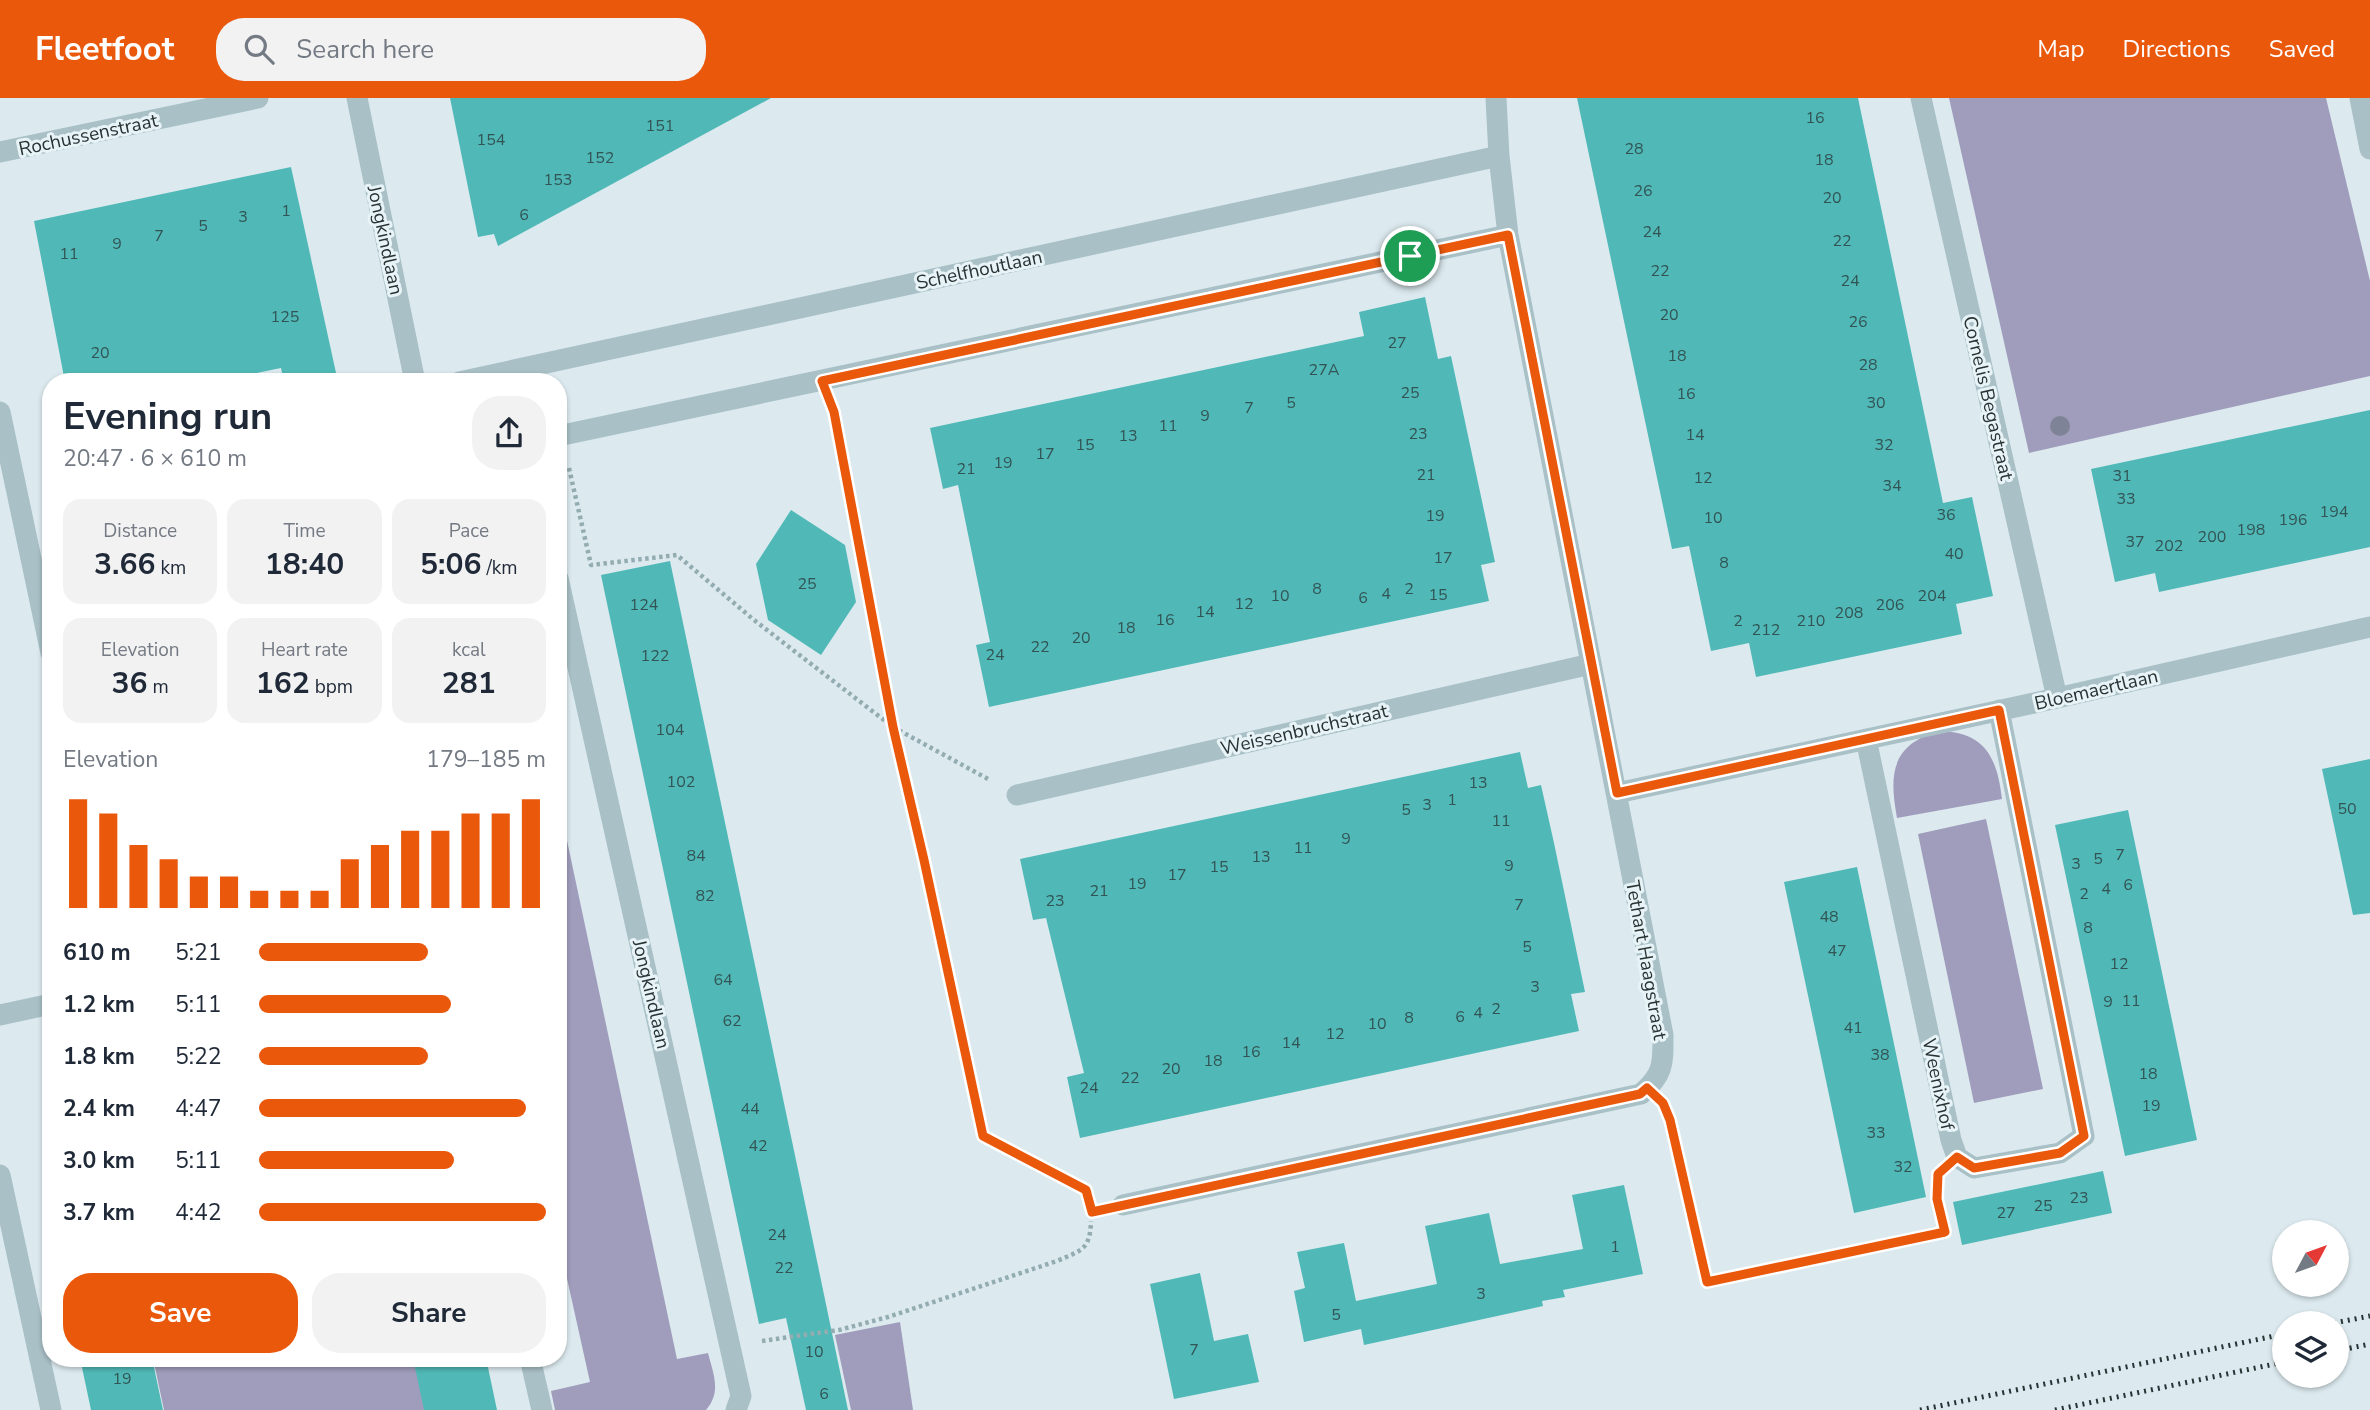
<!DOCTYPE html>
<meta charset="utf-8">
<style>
body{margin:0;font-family:"Nunito Sans",sans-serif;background:#f2f2f3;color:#1f2937;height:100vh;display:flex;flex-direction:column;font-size:26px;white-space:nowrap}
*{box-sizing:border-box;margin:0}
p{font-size:23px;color:#747a83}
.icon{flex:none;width:38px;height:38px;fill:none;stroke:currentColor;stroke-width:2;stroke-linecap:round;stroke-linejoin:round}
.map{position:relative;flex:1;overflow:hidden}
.sheet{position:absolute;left:42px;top:275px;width:525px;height:994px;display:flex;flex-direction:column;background:#fff;border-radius:28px;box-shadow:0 2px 5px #0004}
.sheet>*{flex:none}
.needle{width:46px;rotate:49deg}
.buttons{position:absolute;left:2272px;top:1122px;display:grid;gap:14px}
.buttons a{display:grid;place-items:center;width:77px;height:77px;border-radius:50%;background:#fff;box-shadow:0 2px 5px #0004;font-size:35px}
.pin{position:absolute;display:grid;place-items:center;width:60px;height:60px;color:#fff;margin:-30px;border:4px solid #fff;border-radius:50%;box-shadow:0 2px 7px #0007}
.round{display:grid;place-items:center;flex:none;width:74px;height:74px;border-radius:28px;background:#f2f2f3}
.head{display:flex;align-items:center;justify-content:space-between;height:119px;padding:0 21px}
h1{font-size:38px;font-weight:700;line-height:52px}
.metrics{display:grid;grid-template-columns:repeat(3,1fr);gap:10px;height:119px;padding:7px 21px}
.metrics div{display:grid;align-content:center;border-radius:18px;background:#f2f2f3;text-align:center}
.metrics b{font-size:30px;font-weight:700}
.metrics small{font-size:19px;font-weight:400}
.metrics p{font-size:19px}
.chart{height:196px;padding:14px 21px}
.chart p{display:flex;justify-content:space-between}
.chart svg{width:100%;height:126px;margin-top:7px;stroke:#ea580c;stroke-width:6}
.action{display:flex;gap:14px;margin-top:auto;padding:14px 21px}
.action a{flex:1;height:80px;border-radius:28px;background:#ea580c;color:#fff;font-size:28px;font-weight:700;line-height:80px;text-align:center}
.action a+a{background:#f2f2f3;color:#1f2937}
ul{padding:0 21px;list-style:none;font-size:23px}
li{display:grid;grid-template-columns:112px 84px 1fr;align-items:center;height:52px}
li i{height:18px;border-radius:9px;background:#ea580c}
header{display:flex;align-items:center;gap:42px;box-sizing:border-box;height:98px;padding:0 35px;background:#ea580c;color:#fff}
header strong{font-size:33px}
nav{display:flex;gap:38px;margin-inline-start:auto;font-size:24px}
.search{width:490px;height:63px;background:#f2f2f3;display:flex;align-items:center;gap:18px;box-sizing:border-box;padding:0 24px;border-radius:28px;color:#747a83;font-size:26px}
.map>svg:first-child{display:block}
</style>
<header>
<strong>Fleetfoot</strong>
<div class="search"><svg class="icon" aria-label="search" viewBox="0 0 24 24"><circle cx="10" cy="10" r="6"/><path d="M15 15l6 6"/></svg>Search here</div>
<nav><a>Map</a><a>Directions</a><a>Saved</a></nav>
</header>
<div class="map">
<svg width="2370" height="1312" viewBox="0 0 2370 1312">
<rect width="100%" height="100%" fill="#dceaef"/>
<path fill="#a09dbc" d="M 1949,0 L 2326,0 L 2370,183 L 2370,278 L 2029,355 Z
M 1939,633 C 1985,634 1997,659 2002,701 L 1897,720 C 1889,676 1891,647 1939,633 Z
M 558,700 L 677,1261 L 708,1255 C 713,1275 722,1294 706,1312 L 555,1312 L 551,1293 L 590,1284 L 558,1140 Z
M 1986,721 L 2043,991 L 1974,1005 L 1918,736 Z
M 900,1224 L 913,1312 L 851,1312 L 835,1237 Z
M 153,1260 L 417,1260 L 428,1312 L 164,1312 Z"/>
<path fill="#50b9b7" d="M 450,0 L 771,0 L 498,148 L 494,136 L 478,139 Z
M 1577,0 L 1858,0 L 1943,405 L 1972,399 L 1993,498 L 1956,506 L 1962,536 L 1756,579 L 1749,545 L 1711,553 L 1689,448 L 1672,451 Z
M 291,69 L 338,284 L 284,284 L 281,270 L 213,284 L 65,284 L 34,123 Z
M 1425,199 L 1438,261 L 1451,258 L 1495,464 L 1481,467 L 1489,503 L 989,609 L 976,547 L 990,544 L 958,387 L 943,391 L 930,330 L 1364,238 L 1359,214 Z
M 2370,312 L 2370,449 L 2159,494 L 2155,475 L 2115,484 L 2091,371 Z
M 791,412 L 845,447 L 856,504 L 821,557 L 768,522 L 756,466 Z
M 670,463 L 801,1086 L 848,1312 L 806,1312 L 786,1220 L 759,1226 L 601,477 Z
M 1520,654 L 1528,690 L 1541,687 L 1554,745 L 1585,894 L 1571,896 L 1579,933 L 1080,1040 L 1067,979 L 1084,975 L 1046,820 L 1033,822 L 1020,761 Z
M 2370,661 L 2370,815 L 2353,817 L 2322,671 Z
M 2128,712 L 2197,1042 L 2125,1058 L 2055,727 Z
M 1857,769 L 1926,1099 L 1854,1115 L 1784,784 Z
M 2103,1073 L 2112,1115 L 1962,1147 L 1953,1104 Z
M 1624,1087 L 1643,1176 L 1563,1192 L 1565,1199 L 1542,1203 L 1543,1208 L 1364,1247 L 1361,1231 L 1304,1244 L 1294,1193 L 1305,1190 L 1297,1154 L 1344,1145 L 1356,1203 L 1437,1186 L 1425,1128 L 1489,1115 L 1500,1166 L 1583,1151 L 1572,1097 Z
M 1200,1175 L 1214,1243 L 1248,1236 L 1259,1284 L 1174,1301 L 1150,1186 Z
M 80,1260 L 152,1260 L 163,1312 L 91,1312 Z
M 413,1260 L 486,1260 L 497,1312 L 424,1312 Z"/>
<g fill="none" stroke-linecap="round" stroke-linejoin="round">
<path stroke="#93acb1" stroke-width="4.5" stroke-dasharray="3.5 3.5" stroke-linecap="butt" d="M 834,314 L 893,629 L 924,762 L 983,1038 L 1073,1084 L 1086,1092 L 1089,1102
M 569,370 L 591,467 L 677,457 L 754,522 L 893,629 L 988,681
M 1668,1018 L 1707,1184 L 1945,1134 L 1937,1101 L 1938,1089
M 762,1243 L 839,1232 L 888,1219 L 1057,1163 C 1082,1152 1090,1152 1091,1123"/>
<path stroke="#a9c0c6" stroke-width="21" d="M 558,480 L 741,1298 L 736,1312
M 530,1260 L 542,1312"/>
<path stroke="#a9c0c6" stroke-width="21" d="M 357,0 L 415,284
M 1921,0 L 2057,600
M 2360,0 L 2370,51
M 0,54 L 258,0
M 459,284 L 1499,58
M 0,314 L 51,555
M 558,338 L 1508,137
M 1866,641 L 1951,1042 L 1957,1059 L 1974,1070 L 2060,1055 L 2084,1038 L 1999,612
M 1617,695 L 2057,600 L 2370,529
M 1017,697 L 1591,566
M 0,917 L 51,906
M 0,1077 L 51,1312
M 1123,1107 L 1641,996 C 1664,976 1663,966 1663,937 L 1508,137 L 1499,58 L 1496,0"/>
<path stroke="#283334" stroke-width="5" stroke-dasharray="2 5" stroke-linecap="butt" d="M 2334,1225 L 2370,1218
M 2336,1253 L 2370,1246
M 1920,1312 L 2284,1236
M 2055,1312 L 2284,1264"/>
</g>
<circle fill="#7e8397" cx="2060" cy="328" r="10"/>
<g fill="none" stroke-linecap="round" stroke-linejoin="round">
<defs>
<path id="route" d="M 1508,137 L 1617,695 L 1999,612 L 2084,1038 L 2060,1055 L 1974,1070 L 1957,1059 L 1938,1076 L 1937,1101 L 1945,1134 L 1707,1184 L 1670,1022 L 1663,1005 L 1647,990 L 1640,996 L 1092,1114 L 1086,1092 L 983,1038 L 924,762 L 893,629 L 834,314 L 822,283 Z"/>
</defs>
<use href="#route" stroke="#fff" stroke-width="14"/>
<use href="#route" stroke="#ea580c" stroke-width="9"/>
</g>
<g text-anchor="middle" stroke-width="6" stroke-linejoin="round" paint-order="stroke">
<g font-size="16" fill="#325455">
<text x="1815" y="25">16</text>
<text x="660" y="33">151</text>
<text x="491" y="47">154</text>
<text x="1634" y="56">28</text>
<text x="600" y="65">152</text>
<text x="1824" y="67">18</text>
<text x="558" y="87">153</text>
<text x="1643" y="98">26</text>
<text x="1832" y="105">20</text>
<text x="286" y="118">1</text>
<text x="524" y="122">6</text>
<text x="243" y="124">3</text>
<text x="203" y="133">5</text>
<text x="1652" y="139">24</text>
<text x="159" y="143">7</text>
<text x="1842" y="148">22</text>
<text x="117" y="151">9</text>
<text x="69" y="161">11</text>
<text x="1660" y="178">22</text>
<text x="1850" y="188">24</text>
<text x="1669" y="222">20</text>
<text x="285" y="224">125</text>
<text x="1858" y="229">26</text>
<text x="1397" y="250">27</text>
<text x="100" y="260">20</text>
<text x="1677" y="263">18</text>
<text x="1868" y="272">28</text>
<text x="1324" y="277">27A</text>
<text x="1410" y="300">25</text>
<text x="1686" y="301">16</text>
<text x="1291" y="310">5</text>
<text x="1876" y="310">30</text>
<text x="1249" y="315">7</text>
<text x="1205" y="323">9</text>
<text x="1168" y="333">11</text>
<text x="1418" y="341">23</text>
<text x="1695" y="342">14</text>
<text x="1128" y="343">13</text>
<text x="1085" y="352">15</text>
<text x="1884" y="352">32</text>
<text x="1045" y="361">17</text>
<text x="1003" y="370">19</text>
<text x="966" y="376">21</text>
<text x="1426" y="382">21</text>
<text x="2122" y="383">31</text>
<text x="1703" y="385">12</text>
<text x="1892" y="393">34</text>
<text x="2126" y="406">33</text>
<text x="2334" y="419">194</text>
<text x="1946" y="422">36</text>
<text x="1435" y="423">19</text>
<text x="1713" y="425">10</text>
<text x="2293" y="427">196</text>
<text x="2251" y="437">198</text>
<text x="2212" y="444">200</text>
<text x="2135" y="449">37</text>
<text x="2169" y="453">202</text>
<text x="1954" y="461">40</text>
<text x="1443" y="465">17</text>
<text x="1724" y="470">8</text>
<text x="807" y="491">25</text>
<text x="1317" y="496">8</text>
<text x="1409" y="496">2</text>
<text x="1386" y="501">4</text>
<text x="1438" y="502">15</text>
<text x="1280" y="503">10</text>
<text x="1932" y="503">204</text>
<text x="1363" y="505">6</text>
<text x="1244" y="511">12</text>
<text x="644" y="512">124</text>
<text x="1890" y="512">206</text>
<text x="1205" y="519">14</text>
<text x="1849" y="520">208</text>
<text x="1165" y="527">16</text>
<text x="1738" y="528">2</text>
<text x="1811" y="528">210</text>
<text x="1126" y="535">18</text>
<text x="1766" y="537">212</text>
<text x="1081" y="545">20</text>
<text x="1040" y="554">22</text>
<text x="995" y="562">24</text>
<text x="655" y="563">122</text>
<text x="670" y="637">104</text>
<text x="681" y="689">102</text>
<text x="1478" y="690">13</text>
<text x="1452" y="707">1</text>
<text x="1427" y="712">3</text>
<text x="2347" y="716">50</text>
<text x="1406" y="717">5</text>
<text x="1501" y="728">11</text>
<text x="1346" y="746">9</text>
<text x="1303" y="755">11</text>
<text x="2120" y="762">7</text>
<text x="696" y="763">84</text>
<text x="1261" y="764">13</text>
<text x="2098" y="766">5</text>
<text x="2076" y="771">3</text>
<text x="1509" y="773">9</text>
<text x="1219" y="774">15</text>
<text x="1177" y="782">17</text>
<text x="1137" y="791">19</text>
<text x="2128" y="792">6</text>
<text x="2106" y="796">4</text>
<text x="1099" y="798">21</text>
<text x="2084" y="801">2</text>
<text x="705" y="803">82</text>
<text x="1055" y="808">23</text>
<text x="1519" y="812">7</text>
<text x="1829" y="824">48</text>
<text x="2088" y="835">8</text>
<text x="1527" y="854">5</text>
<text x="1837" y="858">47</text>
<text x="2119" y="871">12</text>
<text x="723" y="887">64</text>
<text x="1535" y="894">3</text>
<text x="2131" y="908">11</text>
<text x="2108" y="909">9</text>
<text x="1496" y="916">2</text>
<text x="1478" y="920">4</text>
<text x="1460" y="924">6</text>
<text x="1409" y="925">8</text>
<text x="732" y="928">62</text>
<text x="1377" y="931">10</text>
<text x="1853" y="935">41</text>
<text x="1335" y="941">12</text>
<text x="1291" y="950">14</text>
<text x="1251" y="959">16</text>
<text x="1880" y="962">38</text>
<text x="1213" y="968">18</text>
<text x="1171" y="976">20</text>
<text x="2148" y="981">18</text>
<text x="1130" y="985">22</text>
<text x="1089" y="995">24</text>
<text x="2151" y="1013">19</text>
<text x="750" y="1016">44</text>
<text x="1876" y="1040">33</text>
<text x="758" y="1053">42</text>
<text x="1903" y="1074">32</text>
<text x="2079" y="1105">23</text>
<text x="2043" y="1113">25</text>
<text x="2006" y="1120">27</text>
<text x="777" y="1142">24</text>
<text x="1615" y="1154">1</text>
<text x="784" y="1175">22</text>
<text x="1481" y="1201">3</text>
<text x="1336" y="1222">5</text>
<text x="1194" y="1257">7</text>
<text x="814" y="1259">10</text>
<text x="122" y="1286">19</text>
<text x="824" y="1301">6</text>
</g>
<g font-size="19" fill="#283334" stroke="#e7f3f7">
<text transform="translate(88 36) rotate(-12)" y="7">Rochussenstraat</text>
<text transform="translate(386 142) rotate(78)" y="7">Jongkindlaan</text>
<text transform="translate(979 171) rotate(-12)" y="7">Schelfhoutlaan</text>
<text transform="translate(1989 300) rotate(77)" y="7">Cornelis Begastraat</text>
<text transform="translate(2096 591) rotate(-13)" y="7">Bloemaertlaan</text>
<text transform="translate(1304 631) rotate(-13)" y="7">Weissenbruchstraat</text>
<text transform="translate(1647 862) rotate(80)" y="7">Tethart Haagstraat</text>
<text transform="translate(652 896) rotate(77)" y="7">Jongkindlaan</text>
<text transform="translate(1939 986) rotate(78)" y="7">Weenixhof</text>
</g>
</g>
</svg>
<div class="buttons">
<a><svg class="needle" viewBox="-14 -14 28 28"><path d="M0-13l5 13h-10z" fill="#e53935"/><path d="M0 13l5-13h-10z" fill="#747a83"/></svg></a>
<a><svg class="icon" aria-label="layers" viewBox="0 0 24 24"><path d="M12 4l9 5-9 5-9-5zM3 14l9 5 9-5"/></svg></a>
</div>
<div class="pin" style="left:1410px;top:158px;background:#1e9e55"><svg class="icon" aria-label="arrive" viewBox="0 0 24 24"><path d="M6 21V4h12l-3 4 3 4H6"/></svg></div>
<section class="sheet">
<div class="head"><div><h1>Evening run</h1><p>20:47 · 6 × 610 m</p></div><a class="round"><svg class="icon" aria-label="share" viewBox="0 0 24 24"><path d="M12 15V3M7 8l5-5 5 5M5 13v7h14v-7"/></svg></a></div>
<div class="metrics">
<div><p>Distance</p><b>3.66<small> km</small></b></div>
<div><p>Time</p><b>18:40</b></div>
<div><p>Pace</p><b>5:06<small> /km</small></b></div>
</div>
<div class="metrics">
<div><p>Elevation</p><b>36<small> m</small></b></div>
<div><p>Heart rate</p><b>162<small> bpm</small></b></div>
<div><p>kcal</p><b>281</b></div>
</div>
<div class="chart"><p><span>Elevation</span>179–185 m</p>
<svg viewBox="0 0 160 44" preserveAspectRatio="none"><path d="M5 44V6M15 44V11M25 44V22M35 44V27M45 44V33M55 44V33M65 44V38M75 44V38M85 44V38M95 44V27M105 44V22M115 44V17M125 44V17M135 44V11M145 44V11M155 44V6"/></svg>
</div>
<ul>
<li><b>610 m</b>5:21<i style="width:59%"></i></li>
<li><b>1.2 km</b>5:11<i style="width:67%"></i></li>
<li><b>1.8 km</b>5:22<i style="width:59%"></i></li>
<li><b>2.4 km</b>4:47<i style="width:93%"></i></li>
<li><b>3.0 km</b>5:11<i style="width:68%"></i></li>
<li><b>3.7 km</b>4:42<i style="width:100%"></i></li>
</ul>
<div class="action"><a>Save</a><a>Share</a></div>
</section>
</div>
